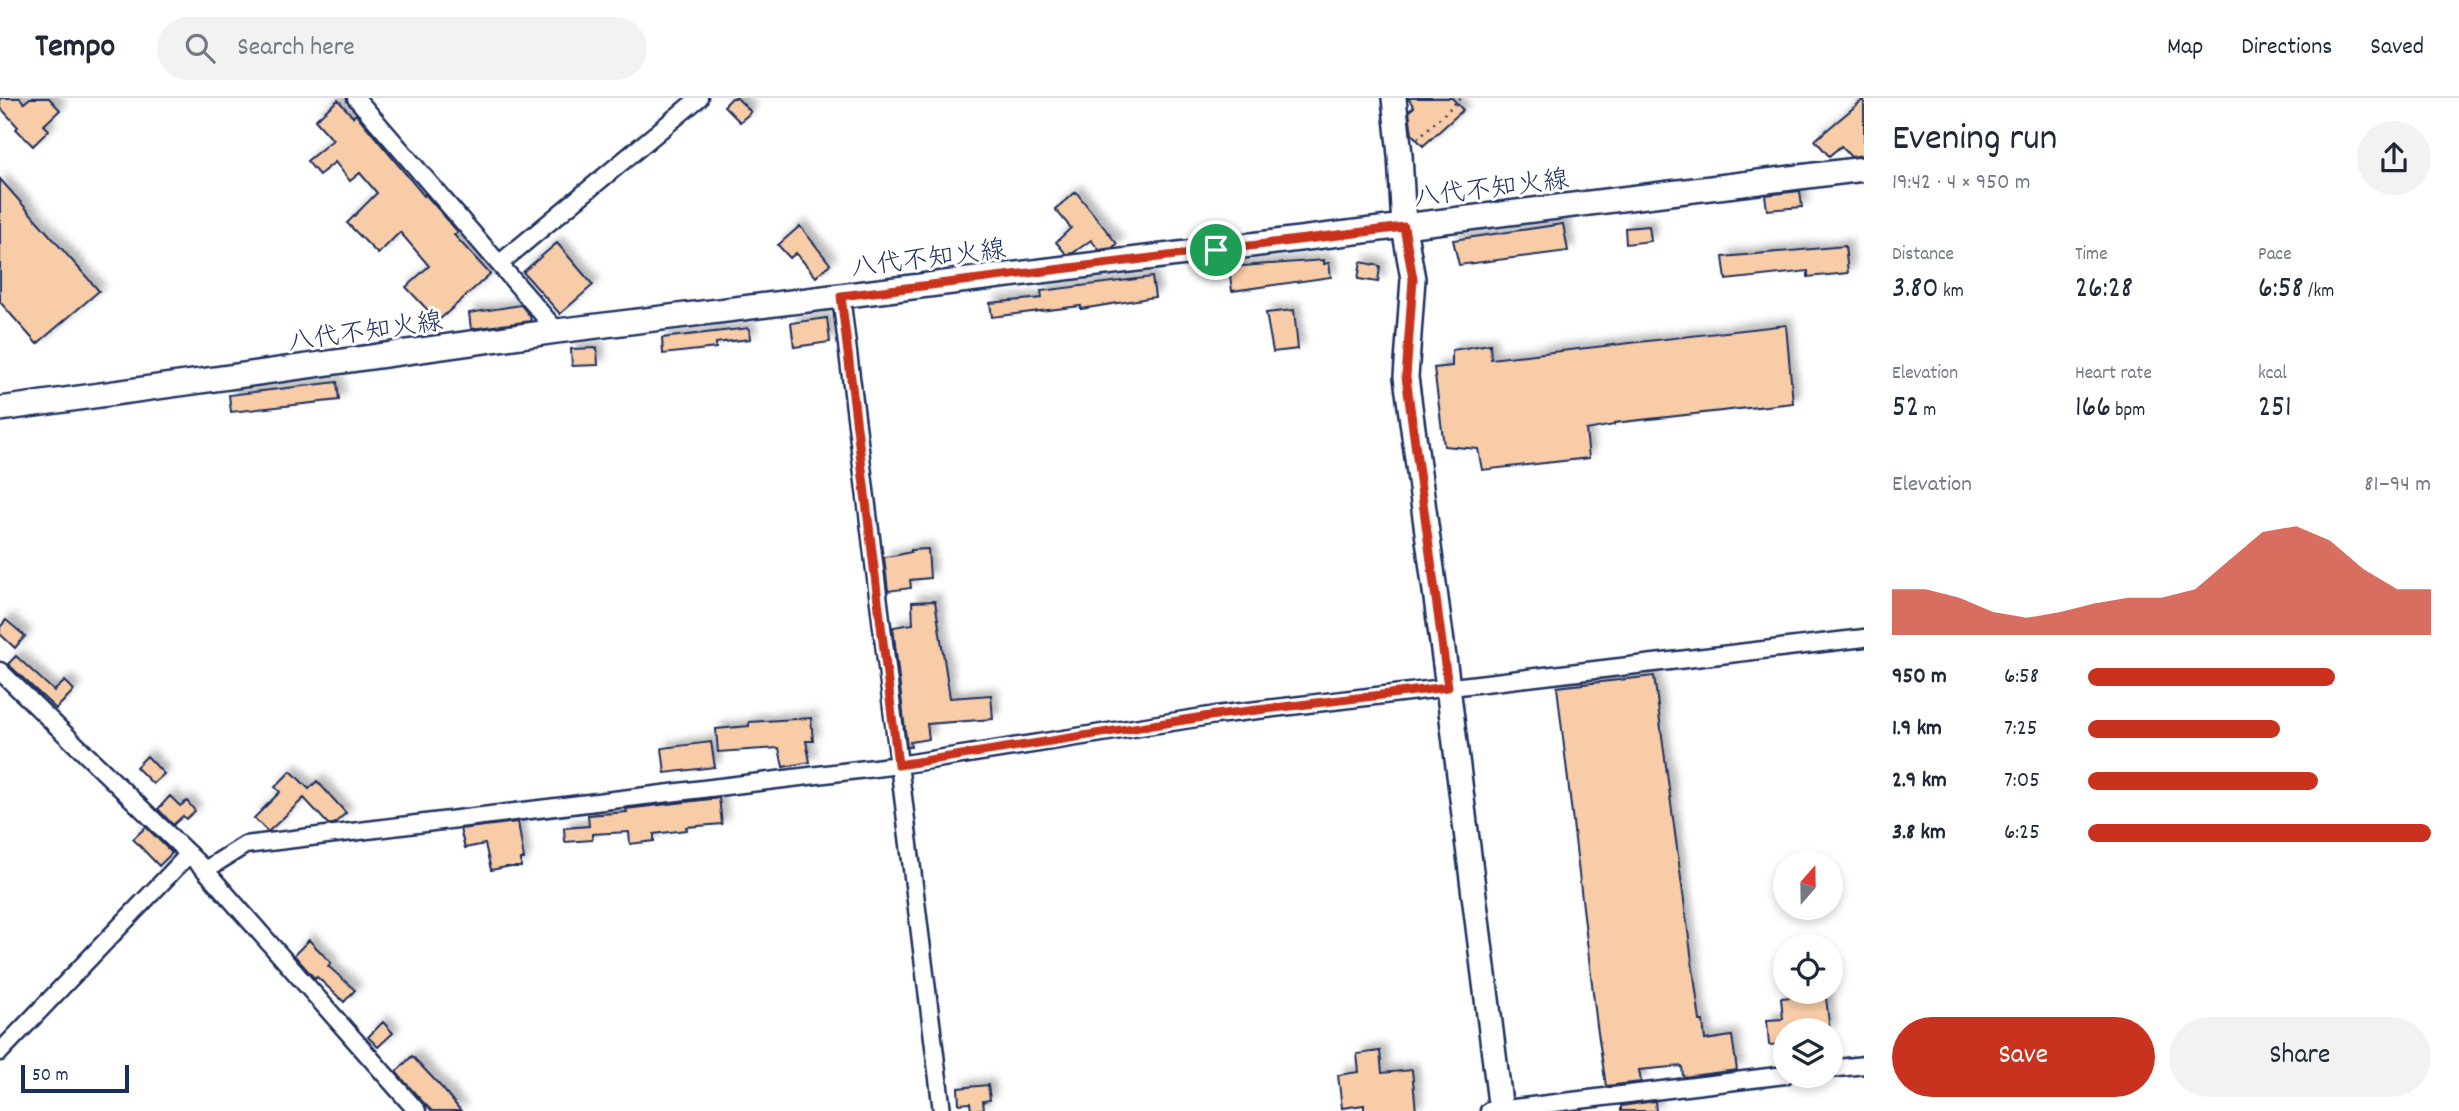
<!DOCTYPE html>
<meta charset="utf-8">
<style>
body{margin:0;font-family:Dekko,"Klee One",sans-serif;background:#f2f2f3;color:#1f2937;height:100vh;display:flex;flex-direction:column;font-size:26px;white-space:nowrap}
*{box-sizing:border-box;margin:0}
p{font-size:23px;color:#747a83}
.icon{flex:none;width:38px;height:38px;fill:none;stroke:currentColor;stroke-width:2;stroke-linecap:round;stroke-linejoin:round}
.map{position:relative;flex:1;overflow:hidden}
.drawer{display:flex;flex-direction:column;background:#fff;width:595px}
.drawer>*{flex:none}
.needle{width:46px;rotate:20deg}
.tools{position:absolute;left:1773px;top:752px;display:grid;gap:14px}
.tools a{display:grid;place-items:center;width:70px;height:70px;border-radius:50%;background:#fff;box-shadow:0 4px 10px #0003;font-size:35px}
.scale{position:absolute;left:21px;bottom:18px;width:108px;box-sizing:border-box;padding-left:7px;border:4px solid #1b2f5e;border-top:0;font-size:19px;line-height:24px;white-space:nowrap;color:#1b2f5e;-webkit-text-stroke:5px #fff;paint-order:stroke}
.pin{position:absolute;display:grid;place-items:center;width:60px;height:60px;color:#fff;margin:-30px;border:4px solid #fff;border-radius:50%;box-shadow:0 2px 7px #0007}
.round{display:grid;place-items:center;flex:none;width:74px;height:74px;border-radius:37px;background:#f2f2f3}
.summary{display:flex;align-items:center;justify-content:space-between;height:119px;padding:0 28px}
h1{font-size:38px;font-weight:600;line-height:52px}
.stats{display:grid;grid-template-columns:repeat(3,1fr);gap:10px;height:119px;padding:7px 28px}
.stats div{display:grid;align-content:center}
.stats b{font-size:30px;font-weight:600}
.stats small{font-size:19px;font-weight:400}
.stats p{font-size:19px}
.chart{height:196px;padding:14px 28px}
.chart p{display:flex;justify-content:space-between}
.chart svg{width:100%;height:126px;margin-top:7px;fill:#c8321e;opacity:.7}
.action{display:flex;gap:14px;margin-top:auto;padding:14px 28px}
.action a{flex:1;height:80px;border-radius:42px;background:#c8321e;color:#fff;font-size:28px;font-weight:600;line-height:80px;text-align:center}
.action a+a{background:#f2f2f3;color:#1f2937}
ul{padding:0 28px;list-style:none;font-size:23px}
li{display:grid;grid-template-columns:112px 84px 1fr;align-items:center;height:52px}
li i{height:18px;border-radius:9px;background:#c8321e}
header{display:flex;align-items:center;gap:42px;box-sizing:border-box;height:98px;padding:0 35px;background:#fff;border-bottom:2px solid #e0e1e3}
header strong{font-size:33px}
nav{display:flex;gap:38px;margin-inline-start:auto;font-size:24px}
.search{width:490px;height:63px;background:#f2f2f3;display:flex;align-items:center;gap:18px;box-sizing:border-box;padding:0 24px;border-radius:38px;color:#747a83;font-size:26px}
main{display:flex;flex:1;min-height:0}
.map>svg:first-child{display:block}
</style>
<header>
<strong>Tempo</strong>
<div class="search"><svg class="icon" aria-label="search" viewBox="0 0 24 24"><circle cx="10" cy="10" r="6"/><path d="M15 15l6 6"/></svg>Search here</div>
<nav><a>Map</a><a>Directions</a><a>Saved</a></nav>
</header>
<main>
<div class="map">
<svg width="1864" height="1013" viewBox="0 0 1864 1013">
<defs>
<filter id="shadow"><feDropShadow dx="6" dy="-6" stdDeviation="3.5" flood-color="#0004"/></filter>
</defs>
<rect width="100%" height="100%" fill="#fff"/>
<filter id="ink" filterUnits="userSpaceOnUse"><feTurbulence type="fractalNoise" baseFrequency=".0143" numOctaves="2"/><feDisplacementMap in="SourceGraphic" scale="14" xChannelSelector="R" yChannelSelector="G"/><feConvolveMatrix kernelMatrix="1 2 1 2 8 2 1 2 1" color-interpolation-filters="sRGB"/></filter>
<g filter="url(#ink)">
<path fill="#f8cca7" stroke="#1b2f5e" stroke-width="2" filter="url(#shadow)" d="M 0,0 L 20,0 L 24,5 L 30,0 L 49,0 L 60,12 L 44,27 L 49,32 L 33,48 L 16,31 L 18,29 L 0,9 Z
M 732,0 L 737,0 L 751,14 L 740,24 L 724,8 Z
M 1408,0 L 1452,0 L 1463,12 L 1423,48 L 1412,36 L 1409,13 L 1414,9 Z
M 1864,1 L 1864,57 L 1851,59 L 1841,48 L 1829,58 L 1815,42 Z
M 338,2 L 353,19 L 356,16 L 424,98 L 425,96 L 458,134 L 454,137 L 490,176 L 438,223 L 406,189 L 429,168 L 400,134 L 378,156 L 347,125 L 377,95 L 360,75 L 350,83 L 335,64 L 319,77 L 307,63 L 333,42 L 315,22 Z
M 0,81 L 99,193 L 37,246 L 0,204 Z
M 1800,93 L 1802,109 L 1767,112 L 1765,97 Z
M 1076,94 L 1117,146 L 1112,150 L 1099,152 L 1091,142 L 1073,155 L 1066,156 L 1056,144 L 1071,130 L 1055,111 Z
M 1563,126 L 1568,153 L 1459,167 L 1453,142 Z
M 800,128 L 830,166 L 816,179 L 796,155 L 790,160 L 778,147 Z
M 1649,128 L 1651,143 L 1626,146 L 1625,130 Z
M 557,145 L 593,187 L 560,216 L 523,174 Z
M 1845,148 L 1848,175 L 1808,179 L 1808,173 L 1726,182 L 1723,159 Z
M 1324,162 L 1324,166 L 1329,165 L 1331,179 L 1232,193 L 1229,169 Z
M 1361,164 L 1380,168 L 1378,184 L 1358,181 Z
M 1152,179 L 1155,199 L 1081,211 L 1081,208 L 992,219 L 990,205 L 1042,200 L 1041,193 Z
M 521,207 L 530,218 L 531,223 L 471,231 L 469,215 Z
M 1294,212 L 1298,251 L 1273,254 L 1266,215 Z
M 827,220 L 830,244 L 794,249 L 791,225 Z
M 1786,227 L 1793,305 L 1614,325 L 1614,327 L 1586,332 L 1589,360 L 1482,372 L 1478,351 L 1444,348 L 1434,270 L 1452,268 L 1452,252 L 1490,246 L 1491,261 Z
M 749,230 L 750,241 L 716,245 L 716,250 L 663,256 L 662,240 Z
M 597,250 L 598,267 L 572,268 L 571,251 Z
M 337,284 L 339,302 L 231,314 L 229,297 Z
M 928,451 L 930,480 L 910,482 L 911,490 L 888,493 L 884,459 L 898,457 L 911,454 L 911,452 Z
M 935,503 L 950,600 L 991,597 L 993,621 L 927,626 L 929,641 L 910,644 L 911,649 L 907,649 L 893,529 L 913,526 L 912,504 Z
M 6,522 L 25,538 L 15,550 L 0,536 L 0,529 Z
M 16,558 L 54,593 L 65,583 L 74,592 L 56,611 L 8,566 Z
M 1654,578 L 1700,923 L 1703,923 L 1705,942 L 1732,938 L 1737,972 L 1683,979 L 1682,968 L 1639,972 L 1641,984 L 1606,988 L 1597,928 L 1557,589 Z
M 811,620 L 813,643 L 806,643 L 810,664 L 783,669 L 779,650 L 718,654 L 716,631 L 749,628 L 749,624 Z
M 711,644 L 715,669 L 665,675 L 662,650 Z
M 147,658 L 164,676 L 153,686 L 136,669 Z
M 291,673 L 309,691 L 317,683 L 346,715 L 334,726 L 328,726 L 304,700 L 268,734 L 254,720 L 280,694 L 275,689 Z
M 170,698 L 180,708 L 187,703 L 195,713 L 186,721 L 183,718 L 173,727 L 158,711 Z
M 719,700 L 722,726 L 686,729 L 687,732 L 654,736 L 654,743 L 630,746 L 629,734 L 592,736 L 592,742 L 565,744 L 564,730 L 589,728 L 588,717 L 627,714 L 626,711 Z
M 518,724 L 524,761 L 521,761 L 521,769 L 506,769 L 491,772 L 485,746 L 465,750 L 460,731 Z
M 146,729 L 172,755 L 159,768 L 133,741 Z
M 309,842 L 331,865 L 328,868 L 355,892 L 344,904 L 317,879 L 315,881 L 294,857 Z
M 1817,897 L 1817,900 L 1826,900 L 1830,933 L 1785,933 L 1785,946 L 1769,947 L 1767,922 L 1783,921 L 1781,900 Z
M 383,924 L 393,935 L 378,949 L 368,939 Z
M 1380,953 L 1382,975 L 1412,972 L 1416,1013 L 1364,1013 L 1364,1007 L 1342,1010 L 1338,977 L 1359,974 L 1357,956 Z
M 412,958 L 443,991 L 461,1013 L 432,1013 L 420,1001 L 396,974 Z
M 988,987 L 990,1002 L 983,1003 L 984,1011 L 971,1012 L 970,1005 L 959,1006 L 958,990 Z
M 1655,1003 L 1656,1013 L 1621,1013 L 1621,1008 Z"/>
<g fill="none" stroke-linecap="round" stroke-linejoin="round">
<defs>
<path id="minor" d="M 356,0 L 557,233
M 499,166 L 699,0
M 841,198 L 942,1013
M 0,573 L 205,772 L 417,1013
M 205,772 L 245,747 L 899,667 L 1216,617 L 1864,540
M 0,954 L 189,756
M 1830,971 L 1864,967
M 1489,1013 L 1785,977"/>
<path id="secondary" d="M 1394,0 L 1400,57 L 1404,129 L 1413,181 L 1406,279 L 1448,589 L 1501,1013
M 0,311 L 557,233 L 1864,71"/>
</defs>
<use href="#minor" stroke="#1b2f5e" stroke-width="21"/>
<use href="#secondary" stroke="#1b2f5e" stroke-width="28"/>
<path stroke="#1b2f5e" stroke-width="2.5" stroke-dasharray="2 5" stroke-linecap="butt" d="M 1418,40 L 1461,0"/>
<use href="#minor" stroke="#fff" stroke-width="16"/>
<use href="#secondary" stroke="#fff" stroke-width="23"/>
</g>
</g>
<g fill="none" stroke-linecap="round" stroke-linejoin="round" filter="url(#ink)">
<defs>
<path id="route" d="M 1404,129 L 1413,181 L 1406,279 L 1448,589 L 1216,617 L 898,667 L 841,198 Z"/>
</defs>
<use href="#route" stroke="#fff" stroke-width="14"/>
<use href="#route" stroke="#c8321e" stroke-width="9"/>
</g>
<g text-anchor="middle" stroke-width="6" stroke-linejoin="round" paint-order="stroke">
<g font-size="26" fill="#1b2f5e" stroke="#fff">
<text transform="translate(1491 89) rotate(-7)" y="9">八代不知火線</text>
<text transform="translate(928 159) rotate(-7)" y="9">八代不知火線</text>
<text transform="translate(365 232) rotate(-8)" y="9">八代不知火線</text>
</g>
</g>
</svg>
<div class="tools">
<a><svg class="needle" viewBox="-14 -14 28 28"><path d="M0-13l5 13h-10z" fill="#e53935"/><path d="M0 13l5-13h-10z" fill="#747a83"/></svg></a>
<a><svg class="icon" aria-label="locate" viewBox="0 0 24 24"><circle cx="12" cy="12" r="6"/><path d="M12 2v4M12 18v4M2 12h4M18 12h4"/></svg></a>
<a><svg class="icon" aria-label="layers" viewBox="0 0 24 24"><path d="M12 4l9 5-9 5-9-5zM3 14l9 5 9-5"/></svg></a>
</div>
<div class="scale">50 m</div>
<div class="pin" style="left:1216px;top:152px;background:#1e9e55"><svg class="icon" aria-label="arrive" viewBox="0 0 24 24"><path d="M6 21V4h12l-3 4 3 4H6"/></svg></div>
</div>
<section class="drawer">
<div class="summary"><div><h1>Evening run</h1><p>19:42 · 4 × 950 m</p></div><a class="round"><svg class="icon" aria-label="share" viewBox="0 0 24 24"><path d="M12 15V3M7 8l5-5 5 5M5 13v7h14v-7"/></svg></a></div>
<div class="stats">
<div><p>Distance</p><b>3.80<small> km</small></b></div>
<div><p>Time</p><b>26:28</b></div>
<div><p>Pace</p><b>6:58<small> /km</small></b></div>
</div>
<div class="stats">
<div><p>Elevation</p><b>52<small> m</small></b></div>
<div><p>Heart rate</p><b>166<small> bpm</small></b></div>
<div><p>kcal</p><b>251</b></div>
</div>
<div class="chart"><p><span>Elevation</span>81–94 m</p>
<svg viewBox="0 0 160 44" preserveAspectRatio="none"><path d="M0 44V28L10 28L20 31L30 36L40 38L50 36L60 33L70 31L80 31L90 28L100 18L110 8L120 6L130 11L140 21L150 28L160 28V44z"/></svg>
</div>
<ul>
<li><b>950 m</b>6:58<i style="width:72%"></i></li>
<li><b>1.9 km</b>7:25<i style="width:56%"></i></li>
<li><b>2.9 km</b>7:05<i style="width:67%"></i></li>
<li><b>3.8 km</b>6:25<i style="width:100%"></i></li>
</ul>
<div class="action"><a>Save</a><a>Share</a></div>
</section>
</main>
